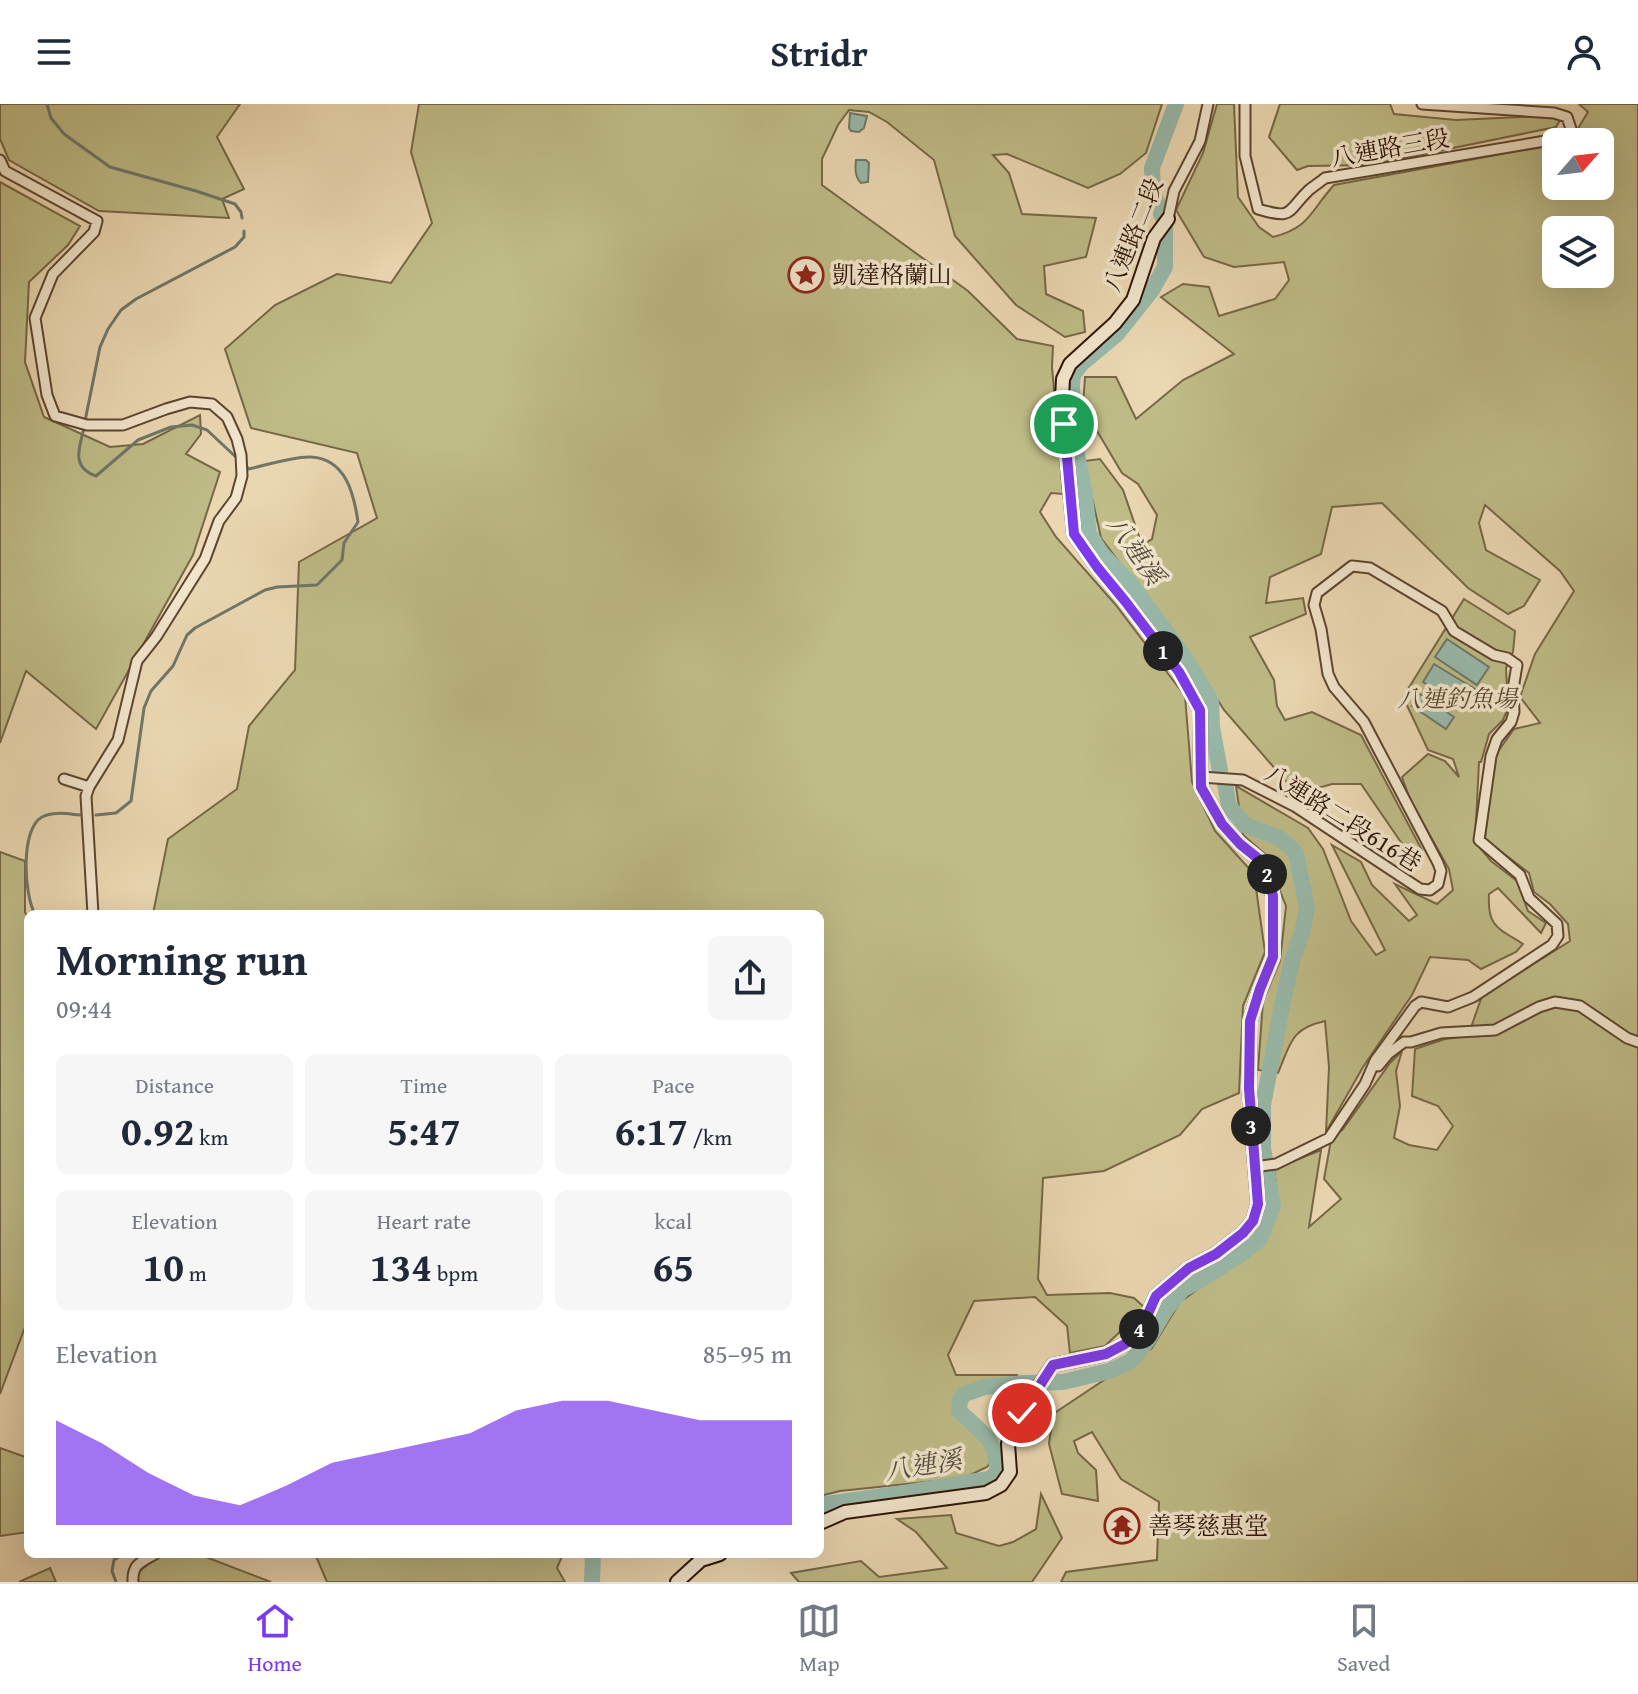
<!DOCTYPE html>
<meta charset="utf-8">
<style>
body{margin:0;font-family:"Gentium Book Plus","Noto Serif TC",serif;background:#f6f6f7;color:#1f2937;height:100vh;display:flex;flex-direction:column;font-size:30px;white-space:nowrap}
*{box-sizing:border-box;margin:0}
p{font-size:26px;color:#747a83}
.icon{flex:none;width:44px;height:44px;fill:none;stroke:currentColor;stroke-width:2;stroke-linecap:round;stroke-linejoin:round}
.map{position:relative;flex:1;overflow:hidden}
.side{position:absolute;left:24px;top:806px;width:800px;height:648px;display:flex;flex-direction:column;background:#fff;border-radius:12px;box-shadow:0 8px 32px #0002}
.side>*{flex:none}
.needle{width:52px;rotate:62deg}
.buttons{position:absolute;left:1542px;top:24px;display:grid;gap:16px}
.buttons a{display:grid;place-items:center;width:72px;height:72px;border-radius:12px;background:#fff;box-shadow:0 8px 32px #0002;font-size:40px}
.pin{position:absolute;display:grid;place-items:center;width:68px;height:68px;color:#fff;margin:-34px;border:4px solid #fff;border-radius:50%;box-shadow:0 2px 8px #0007}
.km{position:absolute;width:40px;height:40px;margin:-20px;border-radius:50%;background:#222;color:#fff;font-size:22px;line-height:40px;text-align:center}
.round{display:grid;place-items:center;flex:none;width:84px;height:84px;border-radius:12px;background:#f6f6f7}
.overview{display:flex;align-items:center;justify-content:space-between;height:136px;padding:0 32px}
h1{font-size:44px;font-weight:800;line-height:60px}
.stats{display:grid;grid-template-columns:repeat(3,1fr);gap:12px;height:136px;padding:8px 32px}
.stats div{display:grid;align-content:center;border-radius:12px;background:#f6f6f7;text-align:center}
.stats b{font-size:40px;font-weight:800}
.stats small{font-size:22px;font-weight:400}
.stats p{font-size:22px}
.chart{height:224px;padding:16px 32px}
.chart p{display:flex;justify-content:space-between}
.chart svg{width:100%;height:144px;margin-top:8px;fill:#7c3aed;opacity:.7}
header{display:flex;justify-content:space-between;align-items:center;height:104px;padding:0 32px;background:#fff;font-size:36px;font-weight:800}
.tabs{display:flex;justify-content:space-around;align-items:center;height:112px;border-top:2px solid #e0e1e3;background:#fff;font-size:22px;color:#747a83}
.tabs a{display:grid;justify-items:center;gap:4px}
.tabs .selected{color:#7c3aed}
.map>svg:first-child{display:block}
</style>
<header><svg class="icon" aria-label="menu" viewBox="0 0 24 24"><path d="M4 6h16M4 12h16M4 18h16"/></svg>Stridr<svg class="icon" aria-label="person" viewBox="0 0 24 24"><circle cx="12" cy="8" r="4"/><path d="M4 21q1-7 8-7t8 7"/></svg></header>
<div class="map">
<svg width="1638" height="1478" viewBox="0 0 1638 1478">
<rect width="100%" height="100%" fill="#ebd8b2"/>
<filter id="stains"><feTurbulence type="fractalNoise" baseFrequency=".0025" numOctaves="4"/><feColorMatrix values="0 0 0 0 .2 0 0 0 0 .09 0 0 0 0 .02 0 0 0 .5 -.17"/></filter>
<radialGradient id="worn" r=".72"><stop offset=".6" stop-color="#630" stop-opacity="0"/><stop offset="1" stop-color="#630" stop-opacity=".3"/></radialGradient>
<path fill="#bfbc87" stroke="#766746" stroke-width="2" fill-rule="evenodd" d="M 0,0 L 240,0 L 217,33 L 244,85 L 222,95 L 229,114 L 99,107 L 9,56 L 0,35 Z
M 419,0 L 1162,0 L 1146,49 L 1120,70 L 1088,84 L 1007,50 L 993,51 L 1009,69 L 1022,110 L 1096,114 L 1086,153 L 1044,162 L 1046,190 L 1083,207 L 1085,228 L 1065,233 L 1016,201 L 955,132 L 934,56 L 887,18 L 869,8 L 849,6 L 838,21 L 822,55 L 822,81 L 968,187 L 1017,235 L 1053,242 L 1052,263 L 1063,390 L 1051,389 L 1040,408 L 1056,433 L 1115,500 L 1185,592 L 1192,678 L 1215,727 L 1254,770 L 1265,848 L 1243,902 L 1239,989 L 1202,1005 L 1180,1031 L 1104,1067 L 1043,1074 L 1038,1175 L 1047,1191 L 1110,1189 L 1134,1194 L 1145,1204 L 1105,1242 L 1070,1249 L 1067,1222 L 1035,1193 L 974,1197 L 948,1251 L 956,1271 L 1017,1271 L 1016,1275 L 963,1284 L 954,1293 L 962,1310 L 993,1337 L 996,1351 L 987,1363 L 964,1374 L 840,1387 L 820,1392 L 820,810 L 153,810 L 168,735 L 237,685 L 249,622 L 295,566 L 299,458 L 377,414 L 357,349 L 251,324 L 225,245 L 275,201 L 337,170 L 391,179 L 432,119 L 411,48 Z
M 1217,0 L 1234,0 L 1238,93 L 1259,123 L 1273,133 C 1311,123 1310,107 1334,81 L 1556,40 L 1556,82 L 1600,82 L 1600,38 L 1564,38 L 1571,36 L 1588,8 L 1579,0 L 1638,0 L 1638,1478 L 1061,1478 L 1066,1468 L 1157,1456 L 1159,1398 L 1121,1375 L 1092,1328 L 1074,1337 L 1078,1349 L 1096,1366 L 1098,1397 L 1062,1390 L 1049,1340 L 1053,1310 L 1152,1244 L 1180,1198 L 1250,1148 L 1279,1105 L 1274,1065 L 1321,1046 L 1309,1123 L 1341,1095 L 1324,1075 L 1331,1036 L 1343,1025 L 1390,959 L 1402,947 L 1396,967 L 1400,1002 L 1394,1034 L 1409,1041 L 1437,1046 L 1453,1022 L 1438,1002 L 1412,992 L 1415,945 L 1445,935 L 1468,932 L 1482,892 L 1570,837 L 1568,820 L 1550,800 L 1534,788 L 1529,769 L 1485,735 L 1494,653 L 1514,625 L 1540,619 L 1520,593 L 1535,550 L 1574,487 L 1560,467 L 1485,401 L 1479,419 L 1486,446 L 1540,476 L 1524,502 L 1508,510 L 1468,484 L 1382,399 L 1332,403 L 1321,450 L 1270,473 L 1266,499 L 1303,494 L 1306,510 L 1250,533 L 1274,576 L 1277,602 L 1285,616 L 1312,608 L 1361,631 L 1422,746 L 1407,747 L 1361,680 L 1332,680 L 1297,690 L 1224,606 L 1188,549 L 1101,434 L 1084,357 L 1100,355 L 1123,386 L 1142,441 L 1152,435 L 1157,411 L 1138,380 L 1122,369 L 1097,327 L 1086,332 L 1082,316 L 1085,273 L 1116,273 L 1136,315 L 1183,276 L 1234,250 L 1161,193 L 1183,180 L 1209,183 L 1219,212 L 1275,195 L 1289,176 L 1284,158 L 1234,163 L 1204,153 L 1176,106 L 1203,49 ZM 1556,126 L 1600,126 L 1600,170 L 1556,170 Z
M 1280,0 L 1390,0 L 1394,10 L 1456,16 L 1563,11 L 1556,23 L 1370,61 L 1308,62 L 1297,66 L 1269,33 Z
M 0,78 L 80,122 L 68,141 L 29,178 L 25,258 L 44,313 L 110,343 L 143,340 L 200,311 L 201,330 L 186,350 L 220,368 L 193,451 L 96,625 L 26,567 L 0,639 Z
M 1464,495 L 1515,527 L 1513,548 L 1506,564 L 1508,604 L 1503,616 L 1489,630 L 1481,658 L 1479,658 L 1475,738 L 1491,757 L 1517,777 L 1528,807 L 1546,819 L 1541,829 L 1498,784 L 1489,790 C 1487,823 1498,824 1523,840 L 1516,848 L 1481,865 L 1468,856 L 1430,853 L 1412,891 L 1363,963 L 1326,1028 L 1329,963 L 1325,917 C 1290,925 1291,939 1278,969 L 1258,966 L 1263,897 L 1280,857 L 1286,802 L 1265,750 L 1243,731 L 1236,682 L 1308,724 L 1323,745 L 1351,817 L 1376,851 L 1385,846 L 1332,741 L 1361,758 L 1372,781 L 1409,817 L 1417,811 L 1395,780 L 1437,800 L 1453,786 L 1449,765 L 1411,698 L 1402,673 L 1428,650 L 1445,657 L 1459,673 L 1453,655 L 1428,646 L 1403,593 Z
M 0,748 L 25,757 L 25,808 L 28,814 L 28,1215 L 0,1290 Z
M 0,1344 L 28,1354 L 28,1428 L 0,1432 Z
M 1041,1390 L 1062,1434 L 1032,1478 L 799,1478 L 791,1469 L 861,1457 L 879,1473 L 947,1464 L 916,1428 L 897,1415 L 951,1411 L 956,1429 L 999,1442 L 1013,1438 L 1036,1425 Z
M 167,1450 L 198,1450 L 271,1478 L 138,1478 L 136,1470 L 156,1454 Z
M 315,1450 L 563,1450 L 557,1464 L 565,1478 L 327,1478 Z
M 50,1464 L 56,1478 L 19,1478 Z"/>
<path fill="#98baab" stroke="#6e7769" stroke-width="2" d="M 850,9 L 867,12 L 864,24 L 859,28 L 851,27 L 849,24 Z
M 856,56 L 866,56 L 869,59 L 868,78 L 861,79 C 855,73 855,65 856,56 Z
M 1447,535 L 1489,563 L 1477,581 L 1435,553 Z
M 1434,560 L 1475,585 L 1464,603 L 1423,578 Z
M 1420,590 L 1454,613 L 1446,625 L 1412,602 Z"/>
<g fill="none" stroke-linecap="round" stroke-linejoin="round">
<path stroke="#6e7769" stroke-width="3" d="M 47,0 L 51,14 L 64,30 L 110,63 L 196,87 L 235,100 L 241,108 L 242,114
M 85,317 L 100,243 L 108,225 L 121,206 L 136,195 L 235,143 L 244,133 L 244,127
M 84,324 C 79,345 71,363 96,372 L 138,336 L 171,323 L 192,321 L 207,326 L 238,355
M 96,711 L 116,709 L 131,697 L 144,604 L 151,587 L 173,562 L 187,531 L 195,524 L 265,486 L 277,483 L 317,481 L 342,456 L 344,439 L 358,418 C 354,390 346,355 311,353 C 295,352 266,361 249,365 L 244,360
M 35,810 C 24,791 20,725 42,713 C 53,707 68,710 80,711
M 116,1478 L 112,1467 L 114,1456 L 123,1450"/>
<path stroke="#98baab" stroke-width="16" d="M 1162,112 L 1153,87 L 1152,64 L 1176,0
M 1165,123 L 1165,163 L 1152,186 L 1117,230 L 1081,260 L 1073,271 L 1072,283 L 1077,351 L 1085,391 L 1089,429 L 1101,449 L 1130,479 L 1183,551 L 1211,597 L 1212,623 L 1220,667
M 820,1401 L 904,1389 L 989,1375 L 997,1369 C 998,1335 981,1328 959,1307 L 960,1295 L 965,1290 L 985,1283 L 1025,1279 L 1063,1278 L 1109,1267 L 1131,1257 L 1148,1236 L 1167,1204 L 1183,1185 L 1197,1178 L 1240,1151 L 1260,1135 L 1273,1102 L 1263,1044 L 1263,1001 L 1282,902 L 1292,857 L 1302,828 L 1307,805 L 1296,749 L 1280,734 L 1245,721 L 1229,702 L 1225,680
M 592,1478 L 593,1450"/>
<defs>
<path id="street" d="M 1245,0 L 1245,52 L 1258,105 C 1294,116 1286,108 1309,86 C 1314,82 1320,78 1325,74 L 1563,34 L 1571,25 L 1567,13 L 1554,9 L 1422,0
M 0,56 L 5,67 L 97,117 L 94,128 L 53,170 L 35,214 L 47,291 L 55,312 L 87,321 L 123,321 L 166,305 L 190,298 L 212,300 L 227,313 L 237,335 L 241,351 L 242,372 L 236,394 L 219,417 L 205,455 L 156,533 L 137,557 L 118,636 L 89,683 L 86,692 L 93,810
M 1168,115 L 1174,87 L 1200,37 L 1208,0
M 1201,673 L 1243,676 L 1296,703 L 1420,785 L 1430,786 L 1438,780 L 1441,767 L 1438,759 L 1364,618 L 1334,583 L 1328,570 L 1321,525 L 1314,501 L 1317,489 L 1352,462 L 1370,464 L 1442,507 L 1454,527 L 1494,551 L 1507,554 L 1517,561 L 1513,585 L 1514,608 L 1511,618 L 1497,635 L 1491,652 L 1479,736 L 1520,771 L 1529,794 L 1557,820 L 1558,832 L 1552,841 L 1473,893 L 1448,903 L 1421,898 L 1415,902 L 1375,957 L 1365,980 L 1329,1034 L 1276,1060 L 1254,1063
M 64,675 L 89,683
M 1378,962 L 1388,950 L 1404,938 L 1411,938 L 1441,929 L 1495,926 L 1539,903 L 1555,898 L 1580,902 L 1627,934 L 1638,938
M 133,1478 C 132,1460 141,1458 155,1450"/>
<path id="secondary" d="M 820,1419 L 845,1408 L 986,1389 L 1001,1381 L 1010,1368 L 1008,1340 L 1013,1322 L 1053,1261 L 1106,1250 L 1125,1240 L 1143,1221 L 1156,1192 L 1189,1164 L 1216,1150 L 1243,1129 L 1253,1117 L 1258,1100 L 1249,984 L 1250,917 L 1260,885 L 1273,853 L 1273,792 L 1269,774 L 1260,756 L 1240,740 L 1222,720 L 1201,683 L 1200,606 L 1179,568 L 1125,497 L 1097,463 L 1074,430 L 1064,320 L 1062,294 L 1063,275 L 1070,260 L 1115,219 L 1133,196 L 1154,134 L 1168,115
M 677,1478 L 701,1456 L 720,1450"/>
</defs>
<use href="#street" stroke="#5d4430" stroke-width="13"/>
<use href="#secondary" stroke="#2e1205" stroke-width="16"/>
<use href="#street" stroke="#f2e6cd" stroke-width="9"/>
<use href="#secondary" stroke="#f2e6cd" stroke-width="12"/>
</g>
<g fill="none" stroke-linecap="round" stroke-linejoin="round">
<defs>
<path id="route" d="M 1022,1309 L 1053,1261 L 1106,1250 L 1125,1240 L 1143,1221 L 1156,1192 L 1189,1164 L 1216,1150 L 1243,1129 L 1253,1117 L 1258,1100 L 1249,984 L 1250,917 L 1260,885 L 1273,853 L 1273,792 L 1269,774 L 1260,756 L 1240,740 L 1222,720 L 1201,683 L 1200,606 L 1179,568 L 1125,497 L 1097,463 L 1074,430 L 1064,320"/>
</defs>
<use href="#route" stroke="#fff" stroke-width="16"/>
<use href="#route" stroke="#7c3aed" stroke-width="10"/>
</g>
<defs>
<symbol id="sight-ring" viewBox="-11 -11 22 22"><circle r="9.5" fill="#f2e6cd" stroke="#8f2418" stroke-width="1.5"/><path d="M0-6L1.8-2.2L6-1.7L2.9 1.2L3.7 5.4L0 3.3L-3.7 5.4L-2.9 1.2L-6-1.7L-1.8-2.2Z" fill="#8f2418"/></symbol>
<symbol id="temple-ring" viewBox="-11 -11 22 22"><circle r="9.5" fill="#f2e6cd" stroke="#8f2418" stroke-width="1.5"/><path d="M0-6L5-2H3V0L6.5 2.5H4V6H1.5V3h-3V6H-4V2.5H-6.5L-3 0V-2H-5Z" fill="#8f2418"/></symbol>
</defs>
<g fill-rule="evenodd">
<use href="#sight-ring" x="786" y="151" width="40" height="40"/>
<use href="#temple-ring" x="1102" y="1402" width="40" height="40"/>
</g>
<g text-anchor="middle" stroke-width="7" stroke-linejoin="round" paint-order="stroke">
<g font-size="24" fill="#2e1205" stroke="#f2e6cd">
<text transform="translate(1390 44) rotate(-10)" y="8">八連路三段</text>
<text transform="translate(1133 131) rotate(-68)" y="8">八連路二段</text>
<text transform="translate(1343 714) rotate(32)" y="8">八連路二段616巷</text>
</g>
<g font-size="24" fill="#2e1205" stroke="#f2e6cd" text-anchor="start">
<text x="832" y="179">凱達格蘭山</text>
<text x="1148" y="1430">善琴慈惠堂</text>
</g>
<g font-size="24" font-style="italic" fill="#5a452c" stroke="#f2e6cd">
<text x="1457" y="603">八連釣魚場</text>
</g>
<g font-size="26" font-style="italic" fill="#534d3f" stroke="#f2e6cd">
<text transform="translate(1136 446) rotate(55)" y="9">八連溪</text>
<text transform="translate(923 1361) rotate(-9)" y="9">八連溪</text>
</g>
</g>
<rect width="100%" height="100%" filter="url(#stains)"/>
<rect width="100%" height="100%" fill="url(#worn)"/>
</svg>
<div class="buttons">
<a><svg class="needle" viewBox="-14 -14 28 28"><path d="M0-13l5 13h-10z" fill="#e53935"/><path d="M0 13l5-13h-10z" fill="#747a83"/></svg></a>
<a><svg class="icon" aria-label="layers" viewBox="0 0 24 24"><path d="M12 4l9 5-9 5-9-5zM3 14l9 5 9-5"/></svg></a>
</div>
<div class="pin" style="left:1064px;top:320px;background:#1e9e55"><svg class="icon" aria-label="arrive" viewBox="0 0 24 24"><path d="M6 21V4h12l-3 4 3 4H6"/></svg></div>
<div class="pin" style="left:1022px;top:1309px;background:#d93025"><svg class="icon" aria-label="check" viewBox="0 0 24 24"><path d="M5 12l5 5 9-10"/></svg></div>
<b class="km" style="left:1163px;top:547px">1</b>
<b class="km" style="left:1267px;top:770px">2</b>
<b class="km" style="left:1251px;top:1022px">3</b>
<b class="km" style="left:1139px;top:1225px">4</b>
<section class="side">
<div class="overview"><div><h1>Morning run</h1><p>09:44</p></div><a class="round"><svg class="icon" aria-label="share" viewBox="0 0 24 24"><path d="M12 15V3M7 8l5-5 5 5M5 13v7h14v-7"/></svg></a></div>
<div class="stats">
<div><p>Distance</p><b>0.92<small> km</small></b></div>
<div><p>Time</p><b>5:47</b></div>
<div><p>Pace</p><b>6:17<small> /km</small></b></div>
</div>
<div class="stats">
<div><p>Elevation</p><b>10<small> m</small></b></div>
<div><p>Heart rate</p><b>134<small> bpm</small></b></div>
<div><p>kcal</p><b>65</b></div>
</div>
<div class="chart"><p><span>Elevation</span>85–95 m</p>
<svg viewBox="0 0 160 44" preserveAspectRatio="none"><path d="M0 44V12L10 19L20 28L30 35L40 38L50 32L60 25L70 22L80 19L90 16L100 9L110 6L120 6L130 9L140 12L150 12L160 12V44z"/></svg>
</div>
</section>
</div>
<nav class="tabs">
<a class="selected"><svg class="icon" aria-label="home" viewBox="0 0 24 24"><path d="M3 11l9-7 9 7M6 9v11h12V9"/></svg>Home</a>
<a><svg class="icon" aria-label="map" viewBox="0 0 24 24"><path d="M3 6l6-2 6 2 6-2v14l-6 2-6-2-6 2zM9 4v14M15 6v14"/></svg>Map</a>
<a><svg class="icon" aria-label="saved" viewBox="0 0 24 24"><path d="M7 4h10v16l-5-4-5 4z"/></svg>Saved</a>
</nav>
